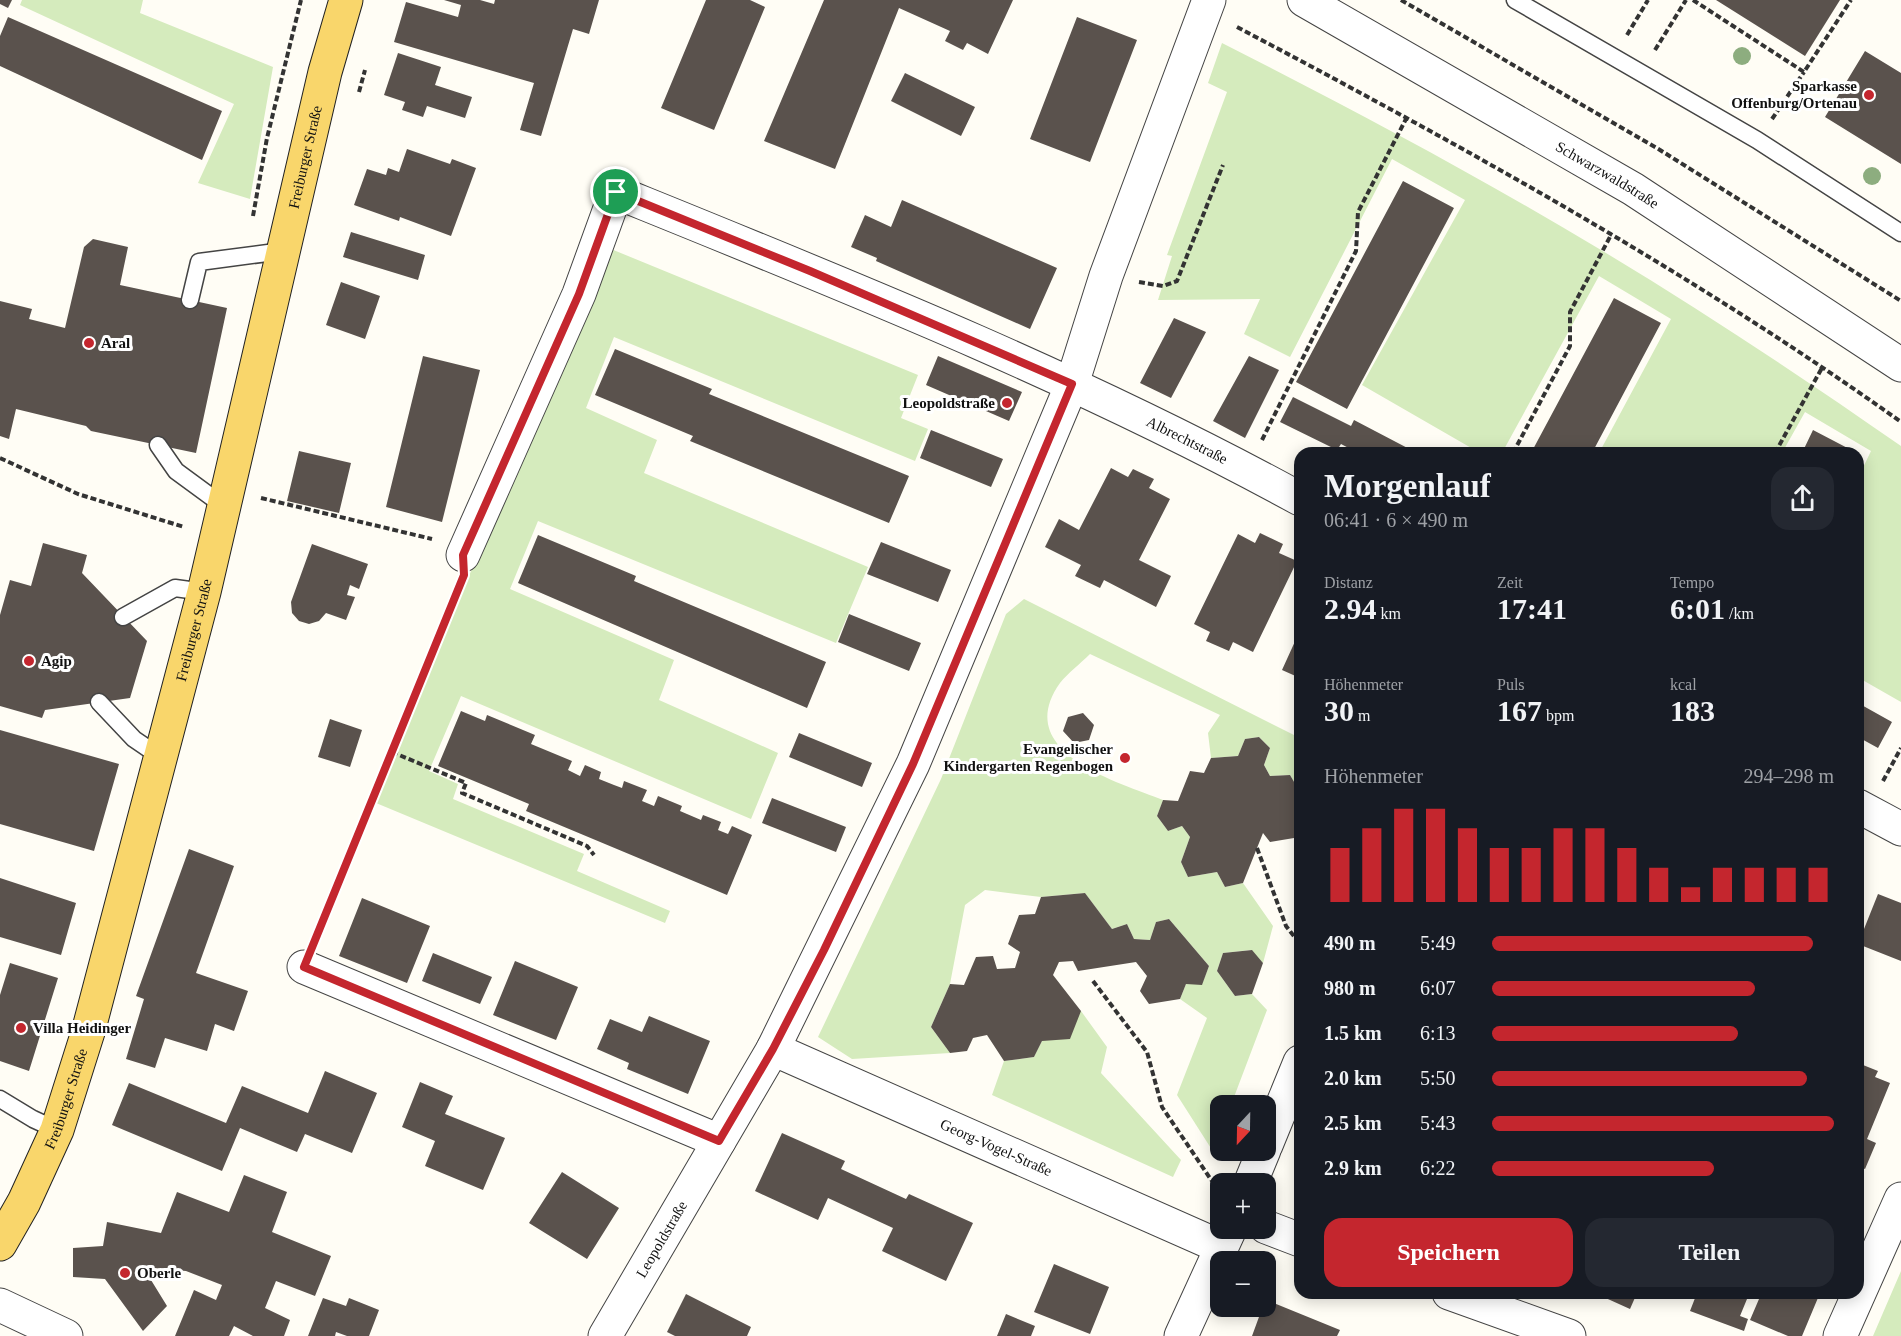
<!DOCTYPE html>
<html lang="de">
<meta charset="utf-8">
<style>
body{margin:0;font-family:"Times New Roman",serif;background:#242831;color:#f1f3f6;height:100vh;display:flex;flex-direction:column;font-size:22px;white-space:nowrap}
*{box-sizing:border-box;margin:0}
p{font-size:20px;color:#9ea1a6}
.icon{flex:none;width:33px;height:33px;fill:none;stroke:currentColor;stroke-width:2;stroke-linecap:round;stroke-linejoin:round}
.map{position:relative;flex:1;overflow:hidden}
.drawer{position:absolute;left:1294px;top:447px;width:570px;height:852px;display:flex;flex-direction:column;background:#171b24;border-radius:18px;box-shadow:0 3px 15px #0003}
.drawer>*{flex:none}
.needle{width:39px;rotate:202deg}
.fabs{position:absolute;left:1210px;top:1095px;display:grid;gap:12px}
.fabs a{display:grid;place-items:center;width:66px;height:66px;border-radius:12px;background:#171b24;box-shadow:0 3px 15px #0003;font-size:30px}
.pin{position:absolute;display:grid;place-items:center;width:51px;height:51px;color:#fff;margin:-26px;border:3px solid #fff;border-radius:50%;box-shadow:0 2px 6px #0007}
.round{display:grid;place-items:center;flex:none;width:63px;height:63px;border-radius:18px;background:#242831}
.overview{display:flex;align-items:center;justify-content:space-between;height:102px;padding:0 30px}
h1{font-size:33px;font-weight:600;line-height:45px}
.stats{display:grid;grid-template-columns:repeat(3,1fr);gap:9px;height:102px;padding:6px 30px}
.stats div{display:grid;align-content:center}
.stats b{font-size:30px;font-weight:600}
.stats small{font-size:16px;font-weight:400}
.stats p{font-size:16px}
.chart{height:168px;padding:12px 30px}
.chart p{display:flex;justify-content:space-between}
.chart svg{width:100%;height:108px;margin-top:6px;stroke:#c4262e;stroke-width:6}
.primary-button{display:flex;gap:12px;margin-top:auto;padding:12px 30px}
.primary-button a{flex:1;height:69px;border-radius:18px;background:#c4262e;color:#fff;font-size:24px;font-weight:600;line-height:69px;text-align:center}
.primary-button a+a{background:#242831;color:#f1f3f6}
ul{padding:0 30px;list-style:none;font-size:20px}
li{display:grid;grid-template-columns:96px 72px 1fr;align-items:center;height:45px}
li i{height:15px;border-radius:8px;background:#c4262e}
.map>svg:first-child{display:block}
</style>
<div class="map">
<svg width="1901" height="1336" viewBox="0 0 1901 1336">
<rect width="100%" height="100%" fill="#fffdf5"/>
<path fill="#d5ebbd" d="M 22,0 L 143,0 L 140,13 L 273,67 L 250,199 L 198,183 L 234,104 L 20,5 Z
M 1222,43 C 1350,108 1478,176 1601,250 C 1703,311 1803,378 1901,446 L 1901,702 L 1859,678 L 1859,476 L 1871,451 L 1805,412 L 1782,453 L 1599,453 L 1671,319 L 1599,276 L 1502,453 L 1480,453 L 1362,385 L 1465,200 L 1392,159 L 1290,357 L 1244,334 L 1260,299 L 1158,300 L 1172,256 L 1167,255 L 1227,92 L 1208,83 Z
M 611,249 L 918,375 L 901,418 L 928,429 L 915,461 L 614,337 L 586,408 L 657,440 L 644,473 L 868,567 L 836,643 L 538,521 L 510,589 L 674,660 L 659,700 L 778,753 L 751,819 L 461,696 L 429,771 L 458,784 L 453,799 L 584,854 L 577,871 L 670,911 L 665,923 L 376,803 L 452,615 Z
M 1024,599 L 1300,738 L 1300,792 L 1290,775 L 1270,776 L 1264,765 L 1270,748 L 1259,737 L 1245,739 L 1238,756 L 1211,758 L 1208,733 L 1220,715 L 1090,654 C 1080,664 1068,673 1060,683 C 1011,752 1117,782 1163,800 L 1157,816 L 1168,831 L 1182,826 L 1190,837 L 1181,862 L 1188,877 L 1217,872 L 1225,887 L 1243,883 L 1273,926 L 1263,963 L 1251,950 L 1223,953 L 1217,971 L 1235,996 L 1252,994 L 1267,1010 L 1231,1105 L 1221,1106 L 1221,1133 L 1214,1153 L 1177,1095 L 1207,1018 L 1180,999 L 1186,984 L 1202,984 L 1209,966 L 1169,919 L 1156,922 L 1150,940 L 1134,939 L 1127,924 L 1112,929 L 1085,893 L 1041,897 L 985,890 L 965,905 L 950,984 L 931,1027 L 950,1053 L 852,1059 L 818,1037 L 941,779 L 1006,614 Z
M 1081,1011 L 1107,1047 L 1101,1073 L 1181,1160 L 1173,1177 L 992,1095 L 1004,1061 L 1034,1057 L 1042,1041 Z
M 1901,1271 L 1901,1336 L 1873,1336 Z"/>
<path fill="#5a524d" d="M 0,0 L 12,0 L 8,8 L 0,4 Z
M 444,0 L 480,0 L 494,4 L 495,0 L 599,0 L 589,34 L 573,29 L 541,136 L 520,130 L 534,83 L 394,42 L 406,2 L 458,17 L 461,5 Z
M 706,0 L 750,0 L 765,7 L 714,130 L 661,108 Z
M 824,0 L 1013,0 L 988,54 L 967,43 L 963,50 L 945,41 L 950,31 L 899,8 L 835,169 L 764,141 Z
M 1716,0 L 1840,0 L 1805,56 Z
M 8,17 L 222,111 L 202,160 L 0,66 L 0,36 Z
M 1077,17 L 1137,40 L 1090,162 L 1030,139 Z
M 1865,51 L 1901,73 L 1901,164 L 1825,117 Z
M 398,53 L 441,67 L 435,85 L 472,97 L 465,118 L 427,106 L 423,117 L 402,110 L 405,102 L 384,95 Z
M 905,73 L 975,107 L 961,136 L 891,101 Z
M 407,149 L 450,164 L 452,159 L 476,168 L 451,236 L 400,217 L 399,221 L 354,205 L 367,169 L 386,175 L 388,168 L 399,172 Z
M 1403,181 L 1454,208 L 1347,409 L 1296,382 Z
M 902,200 L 1057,268 L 1030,329 L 876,261 L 877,258 L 851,247 L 865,215 L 891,227 Z
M 351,232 L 425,255 L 418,280 L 343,257 Z
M 93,239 L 128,247 L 120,285 L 227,308 L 196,453 L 91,431 L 86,426 L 16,409 L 9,439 L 0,436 L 0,301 L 32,309 L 29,319 L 65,328 L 84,247 Z
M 341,282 L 380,296 L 365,339 L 326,325 Z
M 1614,298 L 1661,323 L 1592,453 L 1531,453 Z
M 1174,318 L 1206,332 L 1171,398 L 1140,383 Z
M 615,349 L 712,389 L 709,394 L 909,476 L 889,523 L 690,441 L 693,436 L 595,395 Z
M 423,356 L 480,370 L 442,522 L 386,507 Z
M 938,356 L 1022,392 L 1009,421 L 926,385 Z
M 1249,356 L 1279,370 L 1245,438 L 1213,421 Z
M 1293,397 L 1351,426 L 1354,420 L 1417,453 L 1358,453 L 1341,444 L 1337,450 L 1280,422 Z
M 931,430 L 1003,459 L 991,487 L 920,458 Z
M 1813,430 L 1857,453 L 1802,453 Z
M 299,451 L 351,463 L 339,513 L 287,501 Z
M 1111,468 L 1128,477 L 1133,469 L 1154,479 L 1149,488 L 1170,499 L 1139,560 L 1171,576 L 1156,607 L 1104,580 L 1100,588 L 1075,576 L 1081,565 L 1045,547 L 1059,519 L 1079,530 Z
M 1260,533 L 1283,544 L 1279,553 L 1297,561 L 1253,652 L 1233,642 L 1229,651 L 1206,641 L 1210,632 L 1194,624 L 1238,534 L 1255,543 Z
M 538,535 L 636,576 L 634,581 L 826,662 L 807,708 L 518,583 Z
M 881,542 L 951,570 L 938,602 L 867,574 Z
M 43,543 L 87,555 L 82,573 L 147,641 L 130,698 L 45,710 L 42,718 L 0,706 L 0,615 L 10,580 L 31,586 Z
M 312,544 L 368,564 L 359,589 L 350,585 L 347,595 L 355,597 L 346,620 L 326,613 L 319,621 L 309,624 L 299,621 L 292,613 L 291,602 Z
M 849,614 L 921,643 L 909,671 L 838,642 Z
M 1297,637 L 1300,639 L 1300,678 L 1282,670 Z
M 1858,703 L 1892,722 L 1878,748 L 1858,737 Z
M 461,711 L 485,721 L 487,715 L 535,735 L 531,744 L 572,761 L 568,770 L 580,776 L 585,765 L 601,772 L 599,779 L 614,785 L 622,788 L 624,781 L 647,790 L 642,801 L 654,806 L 658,796 L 682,806 L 680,811 L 701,820 L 703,815 L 721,822 L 718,830 L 728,834 L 732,826 L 752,835 L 727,895 L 526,811 L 529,804 L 438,766 Z
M 1083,713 L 1094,725 L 1089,740 L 1074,743 L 1063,731 L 1068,717 Z
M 330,719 L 362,730 L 350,767 L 318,757 Z
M 0,730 L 119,764 L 94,851 L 0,824 Z
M 799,733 L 872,763 L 862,787 L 789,757 Z
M 1259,737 L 1270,748 L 1264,765 L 1270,776 L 1290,775 L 1300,792 L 1300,837 L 1270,842 L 1263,833 L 1243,883 L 1225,887 L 1217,872 L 1188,877 L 1181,862 L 1190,837 L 1182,826 L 1168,831 L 1157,816 L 1163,800 L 1178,801 L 1190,771 L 1204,773 L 1211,758 L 1238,756 L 1245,739 Z
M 772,798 L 846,827 L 836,852 L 762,823 Z
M 189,849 L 234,866 L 196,973 L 248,991 L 234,1031 L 215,1024 L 207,1051 L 165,1038 L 155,1068 L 126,1059 L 144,999 L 136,996 Z
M 0,878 L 76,903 L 61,955 L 0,937 Z
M 1085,893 L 1112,929 L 1127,924 L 1134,939 L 1150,940 L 1156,922 L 1169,919 L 1209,966 L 1202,985 L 1186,984 L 1180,999 L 1149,1004 L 1140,991 L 1147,976 L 1136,962 L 1078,971 L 1073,961 L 1059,962 L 1053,975 L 1081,1011 L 1070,1039 L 1042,1041 L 1034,1057 L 1004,1061 L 987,1035 L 973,1038 L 967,1051 L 950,1053 L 931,1027 L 950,984 L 964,985 L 976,957 L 993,956 L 997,969 L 1015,968 L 1020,952 L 1008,944 L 1019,915 L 1035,914 L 1041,897 Z
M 1878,894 L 1901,903 L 1901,961 L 1858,944 Z
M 362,898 L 430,926 L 407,983 L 339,956 Z
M 1252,950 L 1263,963 L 1252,994 L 1235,996 L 1217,971 L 1223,953 Z
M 433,953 L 492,977 L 480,1004 L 422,981 Z
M 515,961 L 578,987 L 556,1040 L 493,1015 Z
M 10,963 L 58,978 L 29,1071 L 0,1061 L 0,995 Z
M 649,1016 L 710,1041 L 688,1094 L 627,1069 L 629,1063 L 597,1049 L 610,1019 L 642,1032 Z
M 1858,1063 L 1878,1071 L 1875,1077 L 1890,1083 L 1867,1139 L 1876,1143 L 1865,1169 L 1858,1166 Z
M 325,1071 L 377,1093 L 352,1153 L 305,1134 L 297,1152 L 240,1128 L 222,1171 L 112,1125 L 129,1083 L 226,1123 L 242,1086 L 308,1113 Z
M 420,1082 L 453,1096 L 445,1114 L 505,1138 L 483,1190 L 425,1166 L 435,1141 L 402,1127 Z
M 782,1133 L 845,1161 L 841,1169 L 906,1199 L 909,1194 L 973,1223 L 946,1281 L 882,1251 L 893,1228 L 828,1198 L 818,1220 L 755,1191 Z
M 562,1172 L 619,1208 L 587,1259 L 529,1223 Z
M 244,1175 L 287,1192 L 272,1232 L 331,1256 L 315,1296 L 276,1281 L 265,1308 L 290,1320 L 284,1336 L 253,1336 L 234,1326 L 229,1336 L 175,1336 L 194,1290 L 216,1300 L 222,1285 L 186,1271 L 143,1267 L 167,1306 L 143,1331 L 105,1279 L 73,1277 L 73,1248 L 103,1246 L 107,1222 L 161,1233 L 177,1192 L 229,1212 Z
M 1054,1264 L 1109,1287 L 1090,1334 L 1034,1312 Z
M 1585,1293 L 1637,1293 L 1630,1309 L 1599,1295 L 1597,1298 Z
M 1697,1293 L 1730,1293 L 1747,1299 L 1740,1316 L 1748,1319 L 1744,1331 L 1690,1311 Z
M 1745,1293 L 1820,1293 L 1802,1336 L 1788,1336 L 1750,1320 L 1759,1299 Z
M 686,1294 L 751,1327 L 747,1336 L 675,1336 L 667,1332 Z
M 323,1298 L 346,1306 L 349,1298 L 379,1310 L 369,1336 L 347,1336 L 336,1332 L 335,1336 L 308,1336 Z
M 1266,1300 L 1340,1330 L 1337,1336 L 1252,1336 L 1263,1306 L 1266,1306 Z
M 1006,1314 L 1035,1326 L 1031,1336 L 997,1336 Z"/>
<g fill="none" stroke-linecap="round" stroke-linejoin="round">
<defs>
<path id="service" d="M 1515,0 L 1757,140 L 1901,233
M 190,300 L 199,262 L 283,251
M 158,445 L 176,471 L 225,507
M 123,617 L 175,588 L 204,592
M 99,702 L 134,739 L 162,758
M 0,1099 L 33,1119 L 57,1130"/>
<g id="minor">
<path id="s1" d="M 463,555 L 579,294 L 616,192 C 848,286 1081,379 1300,499"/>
<path d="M 1858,806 L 1901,829"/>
<path d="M 304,967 L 719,1141"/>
<path id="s2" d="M 773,1049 L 1221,1247"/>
<path d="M 1266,1145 L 1300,1062"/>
<path d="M 1250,1184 L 1264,1150"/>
<path d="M 1266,1227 L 1300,1240"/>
<path d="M 1449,1293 L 1569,1336"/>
<path d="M 0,1305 L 66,1336"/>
<path id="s3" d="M 605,1336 L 773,1049 L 913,764 L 1072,384 L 1106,276 L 1209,0"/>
<path d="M 1181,1336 L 1230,1229"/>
<path d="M 1840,1336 L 1901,1199"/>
</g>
<g id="tertiary">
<path id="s4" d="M 1304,0 L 1633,189 L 1901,365"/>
</g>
<g id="primary">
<path id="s5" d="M 0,1244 L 24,1202 L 57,1130 L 88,1032 L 204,592 L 325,72 L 346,0"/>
</g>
</defs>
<use href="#service" stroke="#444" stroke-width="19"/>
<use href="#minor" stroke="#444" stroke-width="35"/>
<use href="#tertiary" stroke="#444" stroke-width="35"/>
<use href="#primary" stroke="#222" stroke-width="35"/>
<path stroke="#333" stroke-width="4" stroke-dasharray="6 3" stroke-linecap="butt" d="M 1401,0 L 1660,150 L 1901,301
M 1693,0 L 1804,72 L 1851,0
M 1237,27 C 1464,147 1691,272 1901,422
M 1627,35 L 1648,0
M 1655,50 L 1686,0
M 359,92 L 365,70
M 1772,119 L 1804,72
M 253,216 L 267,138 L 301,0
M 1139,282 L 1163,286 L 1177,281 L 1223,165
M 1262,440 L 1356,251 L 1358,212 L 1407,117
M 1513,453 L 1570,346 L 1570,312 L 1611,235
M 1775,453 L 1823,366
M 0,458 L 78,494 L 184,527
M 261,498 L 432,539
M 392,752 L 466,783 L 462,793 L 587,846 L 594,855
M 1883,781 L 1901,748
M 1257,848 L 1286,926 L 1300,944
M 317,936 L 459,587
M 1093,981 L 1147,1052 L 1162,1107 L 1214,1184"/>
<use href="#service" stroke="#fff" stroke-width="16"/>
<use href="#minor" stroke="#fff" stroke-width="33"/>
<use href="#tertiary" stroke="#fff" stroke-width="33"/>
<use href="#primary" stroke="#f9d66b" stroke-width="33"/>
</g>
<g fill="#8dad7f">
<circle cx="1742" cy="56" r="9"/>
<circle cx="1872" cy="176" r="9"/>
</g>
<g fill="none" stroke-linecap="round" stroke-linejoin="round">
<defs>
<path id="route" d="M 616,192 L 810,271 L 1072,384 L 913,764 L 824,950 L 773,1049 L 719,1141 L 304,967 L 464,575 L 463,555 L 579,294 Z"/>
</defs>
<use href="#route" stroke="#fff" stroke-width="12"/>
<use href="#route" stroke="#c4262e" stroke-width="8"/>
</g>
<g fill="#c4262e" stroke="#fff" stroke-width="2">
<circle cx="1869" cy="95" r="6"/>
<circle cx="89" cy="343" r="6"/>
<circle cx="1007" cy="403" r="6"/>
<circle cx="29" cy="661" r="6"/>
<circle cx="1125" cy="758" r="6"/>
<circle cx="21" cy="1028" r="6"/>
<circle cx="125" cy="1273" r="6"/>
</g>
<g text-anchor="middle" stroke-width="6" stroke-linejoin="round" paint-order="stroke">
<g font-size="15" font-weight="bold" fill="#111" stroke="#fff" text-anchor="start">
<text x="1857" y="91" text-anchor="end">Sparkasse<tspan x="1857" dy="17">Offenburg/Ortenau</tspan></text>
<text x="101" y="348">Aral</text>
<text x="995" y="408" text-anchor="end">Leopoldstraße</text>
<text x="41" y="666">Agip</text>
<text x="1113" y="754" text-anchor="end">Evangelischer<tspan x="1113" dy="17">Kindergarten Regenbogen</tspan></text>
<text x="33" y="1033">Villa Heidinger</text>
<text x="137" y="1278">Oberle</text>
</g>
<g font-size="15" fill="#111" stroke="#fff">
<text dy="5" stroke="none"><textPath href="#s5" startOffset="1132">Freiburger Straße</textPath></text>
<text dy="5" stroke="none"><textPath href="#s4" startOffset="350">Schwarzwaldstraße</textPath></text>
<text dy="5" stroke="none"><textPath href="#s1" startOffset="1017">Albrechtstraße</textPath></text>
<text dy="5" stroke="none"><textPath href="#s5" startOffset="646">Freiburger Straße</textPath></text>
<text dy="5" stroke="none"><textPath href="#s5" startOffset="160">Freiburger Straße</textPath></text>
<text dy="5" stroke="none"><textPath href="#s2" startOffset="244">Georg-Vogel-Straße</textPath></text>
<text dy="5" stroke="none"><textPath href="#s3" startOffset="112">Leopoldstraße</textPath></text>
</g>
</g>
</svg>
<div class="fabs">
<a><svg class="needle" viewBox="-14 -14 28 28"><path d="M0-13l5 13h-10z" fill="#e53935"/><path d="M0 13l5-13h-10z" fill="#9ea1a6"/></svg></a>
<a>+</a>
<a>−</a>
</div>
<div class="pin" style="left:616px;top:192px;background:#1e9e55"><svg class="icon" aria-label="arrive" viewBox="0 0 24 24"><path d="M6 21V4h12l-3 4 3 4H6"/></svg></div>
<section class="drawer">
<div class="overview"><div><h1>Morgenlauf</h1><p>06:41 · 6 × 490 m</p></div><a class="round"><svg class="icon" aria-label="share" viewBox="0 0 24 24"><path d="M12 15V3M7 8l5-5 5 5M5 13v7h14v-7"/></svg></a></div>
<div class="stats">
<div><p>Distanz</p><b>2.94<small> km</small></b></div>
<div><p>Zeit</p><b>17:41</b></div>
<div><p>Tempo</p><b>6:01<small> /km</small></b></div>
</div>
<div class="stats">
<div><p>Höhenmeter</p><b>30<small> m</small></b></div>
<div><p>Puls</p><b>167<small> bpm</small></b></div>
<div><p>kcal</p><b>183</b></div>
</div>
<div class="chart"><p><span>Höhenmeter</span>294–298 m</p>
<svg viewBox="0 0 160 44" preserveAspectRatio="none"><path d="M5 44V22M15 44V14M25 44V6M35 44V6M45 44V14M55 44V22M65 44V22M75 44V14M85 44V14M95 44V22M105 44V30M115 44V38M125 44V30M135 44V30M145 44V30M155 44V30"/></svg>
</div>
<ul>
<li><b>490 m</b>5:49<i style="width:94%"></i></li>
<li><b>980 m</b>6:07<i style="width:77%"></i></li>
<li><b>1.5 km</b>6:13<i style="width:72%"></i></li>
<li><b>2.0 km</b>5:50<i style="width:92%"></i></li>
<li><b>2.5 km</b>5:43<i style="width:100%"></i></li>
<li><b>2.9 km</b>6:22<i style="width:65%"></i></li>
</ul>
<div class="primary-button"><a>Speichern</a><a>Teilen</a></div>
</section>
</div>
